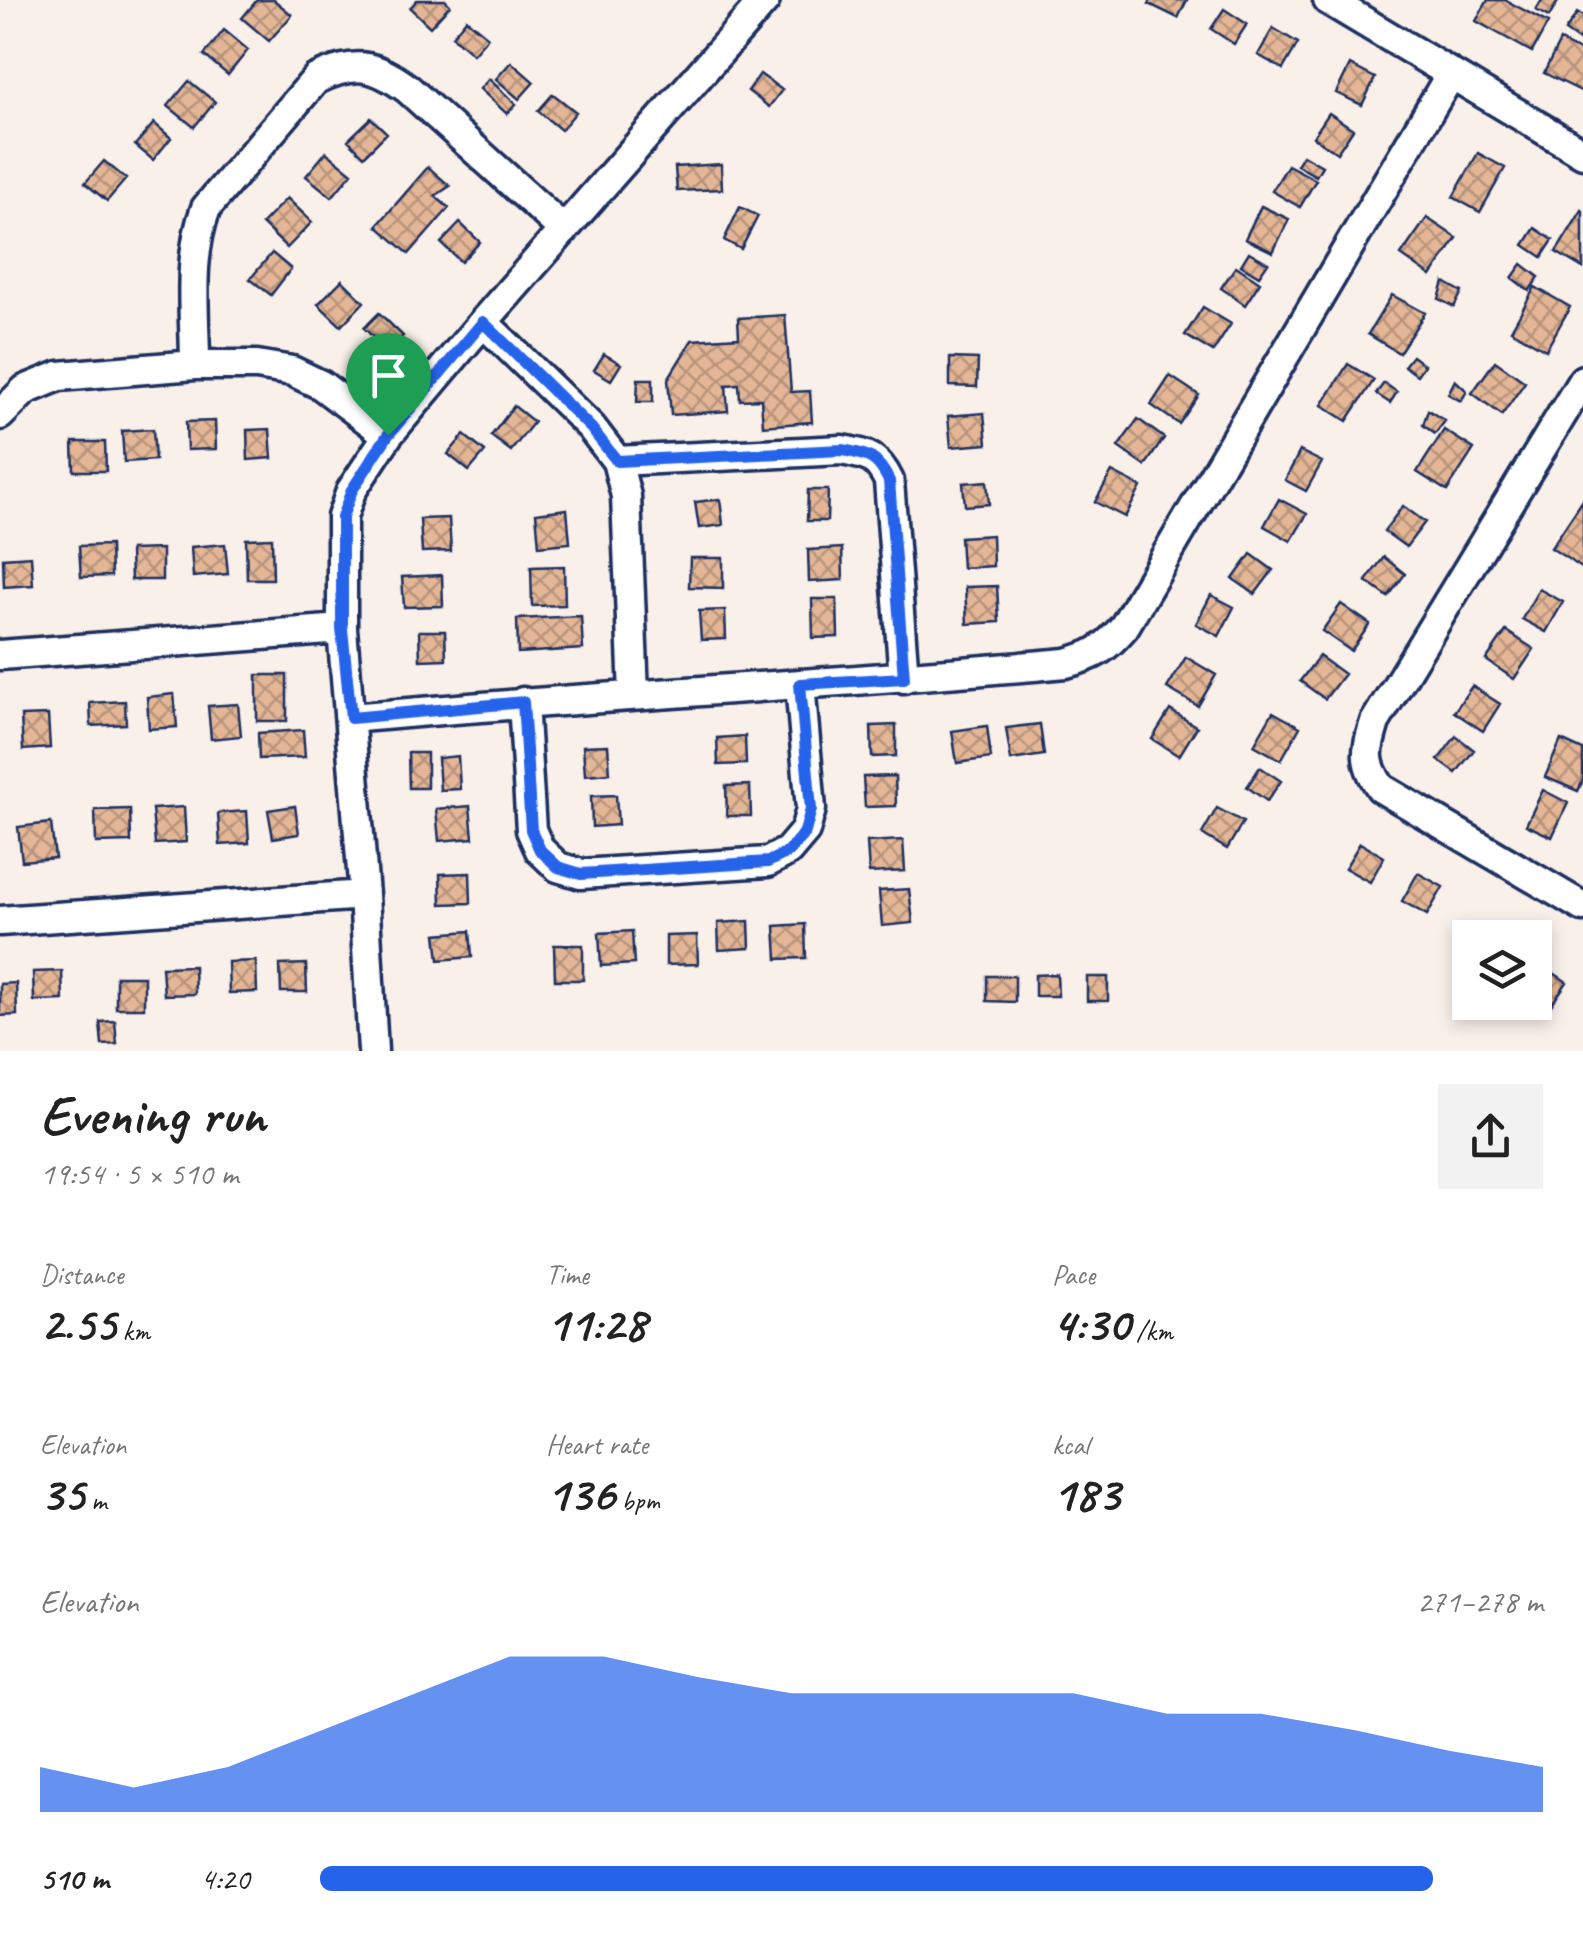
<!DOCTYPE html>
<meta charset="utf-8">
<style>
body{margin:0;font-family:Caveat,sans-serif;background:#f2f2f2;color:#222;height:100vh;display:flex;flex-direction:column;font-size:38px;white-space:nowrap}
*{box-sizing:border-box;margin:0}
p{font-size:32px;color:#767676}
.icon{flex:none;width:55px;height:55px;fill:none;stroke:currentColor;stroke-width:2;stroke-linecap:round;stroke-linejoin:round}
.map{position:relative;height:1051px;overflow:hidden}
.sheet{display:flex;flex-direction:column;background:#fff;flex:1}
.sheet>*{flex:none}
.buttons{position:absolute;left:1452px;top:920px;display:grid;gap:20px}
.buttons a{display:grid;place-items:center;width:100px;height:100px;border-radius:0px;background:#fff;box-shadow:0 5px 15px #0003;font-size:50px}
.pin{position:absolute;display:grid;place-items:center;width:85px;height:85px;color:#fff;margin:-102px -42px;border-radius:50% 50% 50% 0;rotate:-45deg;box-shadow:0 0 10px #0007}
.pin .icon{rotate:45deg}
.round{display:grid;place-items:center;flex:none;width:105px;height:105px;border-radius:0px;background:#f2f2f2}
.summary{display:flex;align-items:center;justify-content:space-between;height:170px;padding:0 40px}
h1{font-size:55px;font-weight:700;line-height:75px}
.stats{display:grid;grid-template-columns:repeat(3,1fr);gap:15px;height:170px;padding:10px 40px}
.stats div{display:grid;align-content:center}
.stats b{font-size:50px;font-weight:700}
.stats small{font-size:28px;font-weight:400}
.stats p{font-size:28px}
.chart{height:280px;padding:20px 40px}
.chart p{display:flex;justify-content:space-between}
.chart svg{width:100%;height:180px;margin-top:10px;fill:#2563eb;opacity:.7}
ul{padding:0 40px;list-style:none;font-size:32px}
li{display:grid;grid-template-columns:160px 120px 1fr;align-items:center;height:75px}
li i{height:25px;border-radius:12px;background:#2563eb}
.map>svg:first-child{display:block}
</style>
<div class="map">
<svg width="1583" height="1051" viewBox="0 0 1583 1051">
<defs>
<pattern id="building-cross-hatch" width="8" height="8" patternUnits="userSpaceOnUse" patternTransform="scale(2.5)"><rect width="8" height="8" fill="#e4b695"/><path d="M0 0l8 8M0 8l8-8" fill="none" stroke="#b8947d"/></pattern>
</defs>
<rect width="100%" height="100%" fill="#faf0ea"/>
<filter id="ink" filterUnits="userSpaceOnUse"><feTurbulence type="fractalNoise" baseFrequency=".01" numOctaves="2"/><feDisplacementMap in="SourceGraphic" scale="20" xChannelSelector="R" yChannelSelector="G"/><feConvolveMatrix kernelMatrix="1 2 1 2 8 2 1 2 1" color-interpolation-filters="sRGB"/></filter>
<g filter="url(#ink)">
<path fill="url(#building-cross-hatch)" stroke="#1b2f5e" stroke-width="2.5" d="M 257,0 L 274,0 L 292,15 L 269,41 L 242,18 Z
M 417,0 L 445,0 L 450,5 L 430,27 L 410,8 Z
M 1151,0 L 1187,0 L 1178,18 L 1149,4 Z
M 1488,0 L 1505,0 L 1548,23 L 1532,52 L 1476,21 Z
M 1542,0 L 1559,0 L 1549,17 L 1536,10 Z
M 1224,9 L 1247,24 L 1234,44 L 1211,29 Z
M 1577,13 L 1583,16 L 1583,33 L 1578,40 L 1565,31 Z
M 466,19 L 488,37 L 473,54 L 452,36 Z
M 1273,28 L 1298,43 L 1283,69 L 1258,55 Z
M 224,30 L 248,50 L 228,75 L 204,55 Z
M 1560,41 L 1583,53 L 1583,92 L 1544,73 Z
M 511,62 L 534,82 L 519,99 L 496,79 Z
M 1350,65 L 1375,78 L 1362,105 L 1336,93 Z
M 760,74 L 782,90 L 769,107 L 748,91 Z
M 489,79 L 516,104 L 507,114 L 480,89 Z
M 189,81 L 215,102 L 194,127 L 168,106 Z
M 553,94 L 576,112 L 561,130 L 538,111 Z
M 1329,113 L 1353,129 L 1337,153 L 1313,137 Z
M 371,118 L 387,133 L 364,156 L 348,140 Z
M 154,123 L 171,138 L 153,160 L 135,145 Z
M 326,152 L 352,173 L 332,197 L 306,176 Z
M 1478,153 L 1505,168 L 1480,212 L 1453,197 Z
M 1303,155 L 1322,166 L 1316,176 L 1297,165 Z
M 104,161 L 126,179 L 107,201 L 85,183 Z
M 721,164 L 722,189 L 677,191 L 675,167 Z
M 1288,165 L 1316,180 L 1300,207 L 1272,191 Z
M 428,167 L 450,186 L 435,196 L 449,208 L 409,254 L 377,226 Z
M 287,198 L 312,222 L 287,248 L 262,224 Z
M 1261,206 L 1289,219 L 1273,252 L 1245,239 Z
M 740,207 L 758,216 L 741,249 L 724,240 Z
M 1582,210 L 1583,211 L 1583,268 L 1556,252 Z
M 1427,218 L 1457,238 L 1431,276 L 1401,255 Z
M 460,223 L 480,242 L 461,262 L 441,243 Z
M 1535,228 L 1553,240 L 1542,257 L 1524,245 Z
M 1249,252 L 1268,263 L 1259,276 L 1241,265 Z
M 272,253 L 291,269 L 271,295 L 250,279 Z
M 1522,264 L 1539,277 L 1529,291 L 1512,278 Z
M 1236,266 L 1260,282 L 1245,305 L 1221,288 Z
M 342,280 L 364,302 L 341,326 L 318,304 Z
M 1444,282 L 1462,292 L 1454,307 L 1439,299 Z
M 1535,287 L 1570,307 L 1546,350 L 1511,330 Z
M 1392,295 L 1425,313 L 1399,353 L 1368,334 Z
M 1203,307 L 1231,324 L 1213,352 L 1185,335 Z
M 379,313 L 403,336 L 387,351 L 364,328 Z
M 785,315 L 791,392 L 810,391 L 812,422 L 763,426 L 761,399 L 740,400 L 739,384 L 726,385 L 728,411 L 671,415 L 668,379 L 692,340 L 739,337 L 738,318 Z
M 604,354 L 621,364 L 611,380 L 594,370 Z
M 1412,356 L 1424,365 L 1417,375 L 1404,366 Z
M 950,358 L 978,359 L 977,387 L 950,386 Z
M 1495,361 L 1525,382 L 1502,415 L 1472,393 Z
M 1348,364 L 1374,380 L 1347,421 L 1322,405 Z
M 1170,376 L 1199,395 L 1179,424 L 1151,405 Z
M 638,379 L 653,379 L 653,402 L 637,402 Z
M 1455,380 L 1467,391 L 1461,401 L 1448,394 Z
M 1384,383 L 1397,392 L 1390,403 L 1376,394 Z
M 514,406 L 534,422 L 511,451 L 491,436 Z
M 1428,410 L 1445,421 L 1435,434 L 1423,425 Z
M 984,413 L 987,444 L 951,447 L 948,416 Z
M 1138,419 L 1164,438 L 1145,466 L 1118,447 Z
M 215,421 L 216,449 L 187,450 L 186,422 Z
M 153,429 L 155,460 L 124,462 L 122,431 Z
M 270,429 L 272,458 L 248,460 L 247,430 Z
M 1444,430 L 1474,449 L 1447,491 L 1417,472 Z
M 464,435 L 485,452 L 469,471 L 448,454 Z
M 73,442 L 105,442 L 106,471 L 74,471 Z
M 1300,451 L 1322,462 L 1306,491 L 1285,480 Z
M 1112,472 L 1141,487 L 1125,517 L 1095,502 Z
M 987,481 L 989,504 L 965,506 L 963,483 Z
M 808,490 L 828,490 L 827,521 L 807,521 Z
M 720,499 L 723,525 L 699,528 L 695,502 Z
M 1279,499 L 1307,514 L 1291,541 L 1264,526 Z
M 1583,500 L 1583,566 L 1582,568 L 1551,548 Z
M 1403,506 L 1425,522 L 1406,547 L 1384,531 Z
M 567,509 L 570,543 L 539,546 L 536,513 Z
M 449,518 L 451,551 L 422,552 L 420,519 Z
M 992,535 L 993,566 L 962,568 L 960,537 Z
M 272,538 L 273,579 L 247,579 L 246,539 Z
M 225,544 L 228,574 L 193,577 L 191,547 Z
M 110,545 L 111,576 L 81,577 L 79,546 Z
M 842,548 L 843,580 L 809,582 L 808,550 Z
M 162,549 L 162,580 L 131,580 L 130,550 Z
M 1251,554 L 1273,570 L 1255,594 L 1233,579 Z
M 31,556 L 33,585 L 4,587 L 3,558 Z
M 1384,557 L 1405,574 L 1388,597 L 1366,581 Z
M 690,558 L 723,558 L 723,588 L 689,587 Z
M 564,566 L 565,605 L 532,606 L 531,567 Z
M 442,575 L 443,606 L 404,607 L 402,577 Z
M 997,586 L 999,622 L 967,624 L 965,587 Z
M 1539,589 L 1563,602 L 1546,632 L 1522,619 Z
M 1211,595 L 1234,607 L 1219,636 L 1196,624 Z
M 812,599 L 837,599 L 838,637 L 813,638 Z
M 1341,604 L 1370,624 L 1351,651 L 1322,631 Z
M 725,610 L 726,639 L 701,640 L 699,611 Z
M 581,616 L 583,649 L 518,653 L 517,619 Z
M 419,631 L 445,631 L 446,659 L 420,660 Z
M 1506,631 L 1534,649 L 1514,679 L 1486,660 Z
M 1319,656 L 1344,674 L 1325,699 L 1300,681 Z
M 1186,657 L 1216,675 L 1198,706 L 1167,688 Z
M 257,675 L 287,675 L 287,721 L 257,721 Z
M 1472,686 L 1500,704 L 1483,731 L 1454,712 Z
M 174,694 L 177,727 L 149,729 L 147,697 Z
M 125,701 L 126,724 L 91,726 L 90,703 Z
M 238,704 L 241,736 L 211,739 L 208,706 Z
M 1170,710 L 1197,727 L 1179,756 L 1152,739 Z
M 1273,712 L 1300,727 L 1281,760 L 1254,745 Z
M 48,715 L 50,748 L 23,750 L 21,716 Z
M 1040,724 L 1044,755 L 1011,760 L 1006,728 Z
M 896,725 L 896,756 L 872,757 L 871,726 Z
M 987,726 L 991,758 L 957,763 L 952,731 Z
M 303,730 L 305,757 L 259,759 L 258,733 Z
M 745,736 L 746,764 L 718,765 L 717,738 Z
M 1456,736 L 1474,750 L 1456,773 L 1438,760 Z
M 1561,740 L 1583,750 L 1583,780 L 1578,791 L 1545,777 Z
M 608,745 L 610,773 L 585,775 L 583,746 Z
M 408,753 L 427,753 L 427,788 L 409,788 Z
M 458,756 L 460,789 L 440,790 L 438,758 Z
M 1260,767 L 1281,781 L 1267,801 L 1247,787 Z
M 895,776 L 896,806 L 865,807 L 863,777 Z
M 750,785 L 751,816 L 727,816 L 726,786 Z
M 1543,790 L 1568,803 L 1552,837 L 1526,825 Z
M 616,795 L 618,825 L 592,827 L 591,796 Z
M 295,806 L 299,834 L 273,838 L 268,810 Z
M 470,806 L 473,838 L 439,841 L 436,809 Z
M 184,807 L 186,842 L 155,844 L 152,809 Z
M 1217,808 L 1243,822 L 1227,849 L 1202,834 Z
M 130,809 L 131,842 L 96,843 L 95,810 Z
M 247,811 L 249,843 L 220,845 L 218,813 Z
M 51,823 L 55,858 L 22,861 L 18,827 Z
M 903,840 L 905,871 L 869,873 L 867,842 Z
M 1360,843 L 1384,857 L 1370,882 L 1345,868 Z
M 470,873 L 471,903 L 441,904 L 440,874 Z
M 1418,873 L 1443,887 L 1427,915 L 1402,901 Z
M 909,889 L 913,923 L 882,926 L 879,891 Z
M 749,921 L 750,948 L 719,950 L 718,923 Z
M 805,924 L 806,958 L 777,959 L 775,926 Z
M 470,931 L 472,957 L 439,960 L 436,934 Z
M 632,931 L 634,964 L 601,966 L 599,933 Z
M 697,935 L 698,964 L 666,965 L 666,936 Z
M 554,945 L 583,945 L 583,980 L 555,980 Z
M 256,961 L 257,992 L 229,993 L 228,962 Z
M 306,964 L 307,992 L 281,992 L 280,965 Z
M 1542,965 L 1567,982 L 1549,1008 L 1535,999 L 1535,976 Z
M 194,966 L 195,994 L 164,995 L 162,967 Z
M 62,971 L 63,1000 L 34,1001 L 33,972 Z
M 1057,974 L 1058,996 L 1035,996 L 1035,975 Z
M 116,976 L 144,976 L 144,1008 L 116,1008 Z
M 987,976 L 1015,976 L 1015,1002 L 987,1001 Z
M 1087,977 L 1108,977 L 1108,1001 L 1087,1001 Z
M 16,983 L 17,1015 L 0,1016 L 0,984 Z
M 115,1021 L 117,1044 L 102,1045 L 100,1022 Z"/>
<g fill="none" stroke-linecap="round" stroke-linejoin="round">
<defs>
<path id="street" d="M 1328,0 L 1583,153
M 483,322 L 591,427 L 617,461 L 626,496 L 634,695
M 195,365 C 195,313 187,258 206,208 L 316,79 C 355,61 373,63 408,89 L 564,230
M 1583,380 L 1375,722 C 1366,751 1363,762 1381,788 L 1583,907
M 0,415 L 25,390 L 59,376 L 195,365 L 257,365 L 292,371 L 321,385 L 388,435
M 617,461 L 842,450 C 868,455 877,456 889,481 L 904,678
M 0,655 L 342,629
M 523,702 L 531,830 L 540,850 L 558,867 L 581,874 L 768,862 L 788,851 L 805,831 L 811,809 L 800,684
M 351,718 C 589,696 828,685 1066,663 C 1094,656 1105,649 1124,627 L 1451,74
M 0,921 L 364,895
M 373,1051 L 364,895 L 342,629 L 342,517 L 351,491 L 388,435 L 483,322 L 765,0"/>
</defs>
<use href="#street" stroke="#1b2f5e" stroke-width="35"/>
<use href="#street" stroke="#fff" stroke-width="28"/>
</g>
</g>
<g fill="none" stroke-linecap="round" stroke-linejoin="round" filter="url(#ink)">
<defs>
<path id="route" d="M 483,322 L 591,428 L 617,461 L 842,450 C 868,455 877,456 889,481 L 904,678 L 800,684 L 811,809 L 805,832 L 788,852 L 768,862 L 581,874 L 558,867 L 540,850 L 531,830 L 523,702 L 351,718 L 342,629 L 342,517 L 352,490 L 388,435 Z"/>
</defs>
<use href="#route" stroke="#fff" stroke-width="20"/>
<use href="#route" stroke="#2563eb" stroke-width="12"/>
</g>
</svg>
<div class="buttons">
<a><svg class="icon" aria-label="layers" viewBox="0 0 24 24"><path d="M12 4l9 5-9 5-9-5zM3 14l9 5 9-5"/></svg></a>
</div>
<div class="pin" style="left:388px;top:435px;background:#1e9e55"><svg class="icon" aria-label="arrive" viewBox="0 0 24 24"><path d="M6 21V4h12l-3 4 3 4H6"/></svg></div>
</div>
<section class="sheet">
<div class="summary"><div><h1>Evening run</h1><p>19:54 · 5 × 510 m</p></div><a class="round"><svg class="icon" aria-label="share" viewBox="0 0 24 24"><path d="M12 15V3M7 8l5-5 5 5M5 13v7h14v-7"/></svg></a></div>
<div class="stats">
<div><p>Distance</p><b>2.55<small> km</small></b></div>
<div><p>Time</p><b>11:28</b></div>
<div><p>Pace</p><b>4:30<small> /km</small></b></div>
</div>
<div class="stats">
<div><p>Elevation</p><b>35<small> m</small></b></div>
<div><p>Heart rate</p><b>136<small> bpm</small></b></div>
<div><p>kcal</p><b>183</b></div>
</div>
<div class="chart"><p><span>Elevation</span>271–278 m</p>
<svg viewBox="0 0 160 44" preserveAspectRatio="none"><path d="M0 44V33L10 38L20 33L30 24L40 15L50 6L60 6L70 11L80 15L90 15L100 15L110 15L120 20L130 20L140 24L150 29L160 33V44z"/></svg>
</div>
<ul>
<li><b>510 m</b>4:20<i style="width:91%"></i></li>
</ul>
</section>
